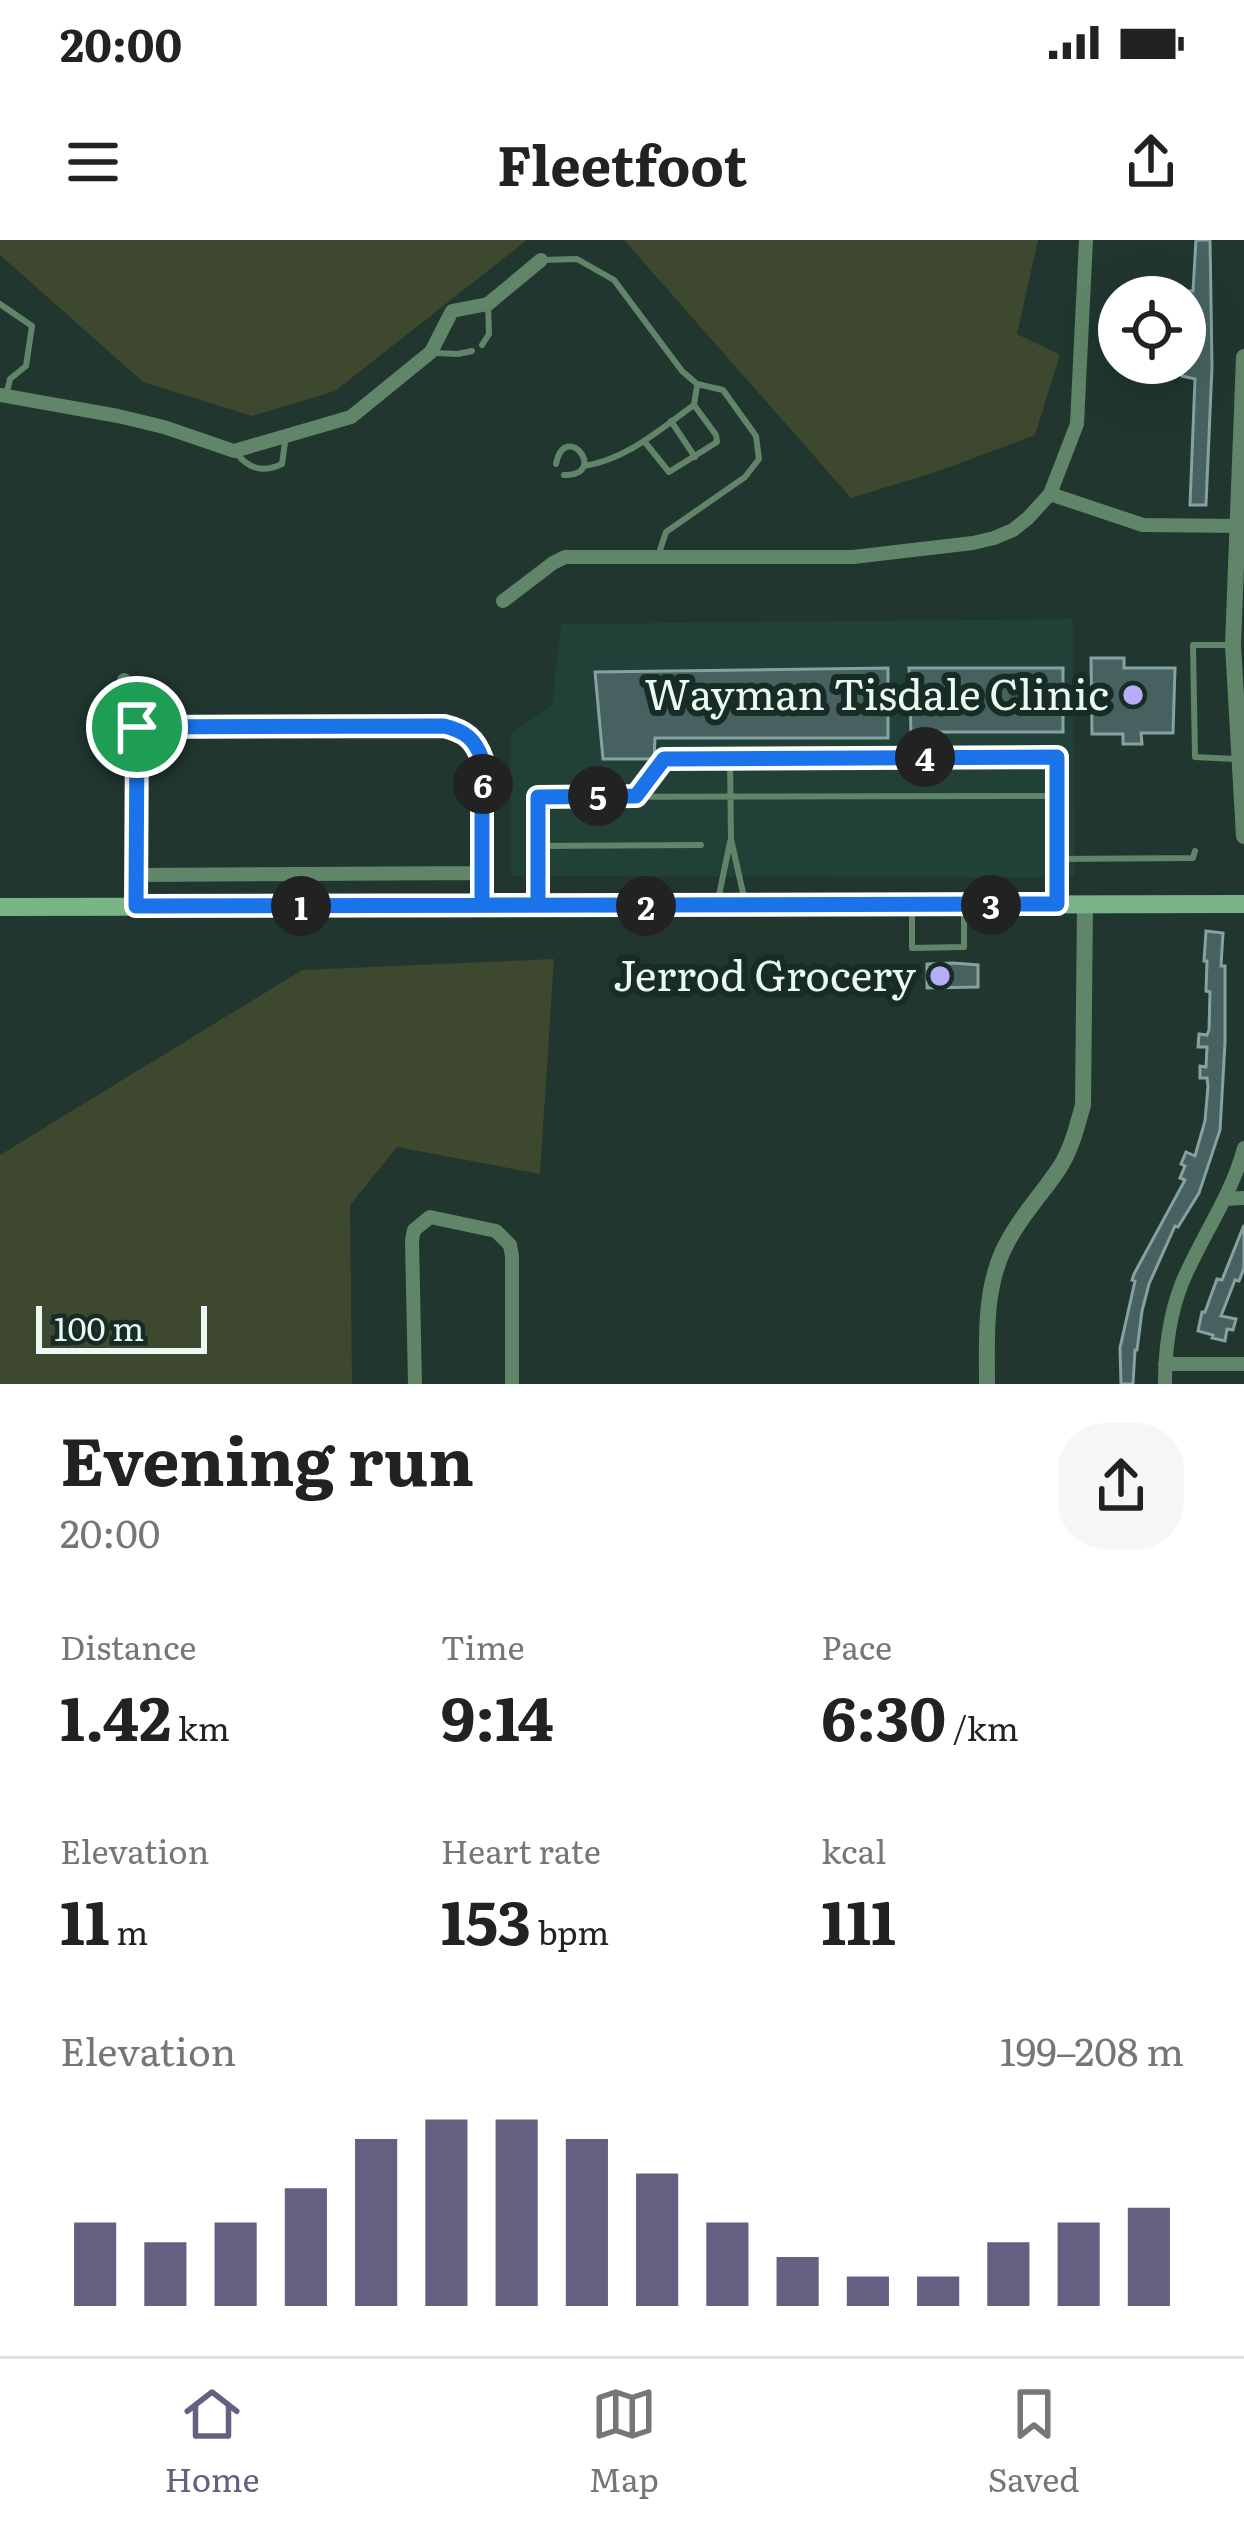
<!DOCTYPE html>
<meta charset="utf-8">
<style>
body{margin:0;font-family:Literata,serif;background:#f6f6f6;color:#222;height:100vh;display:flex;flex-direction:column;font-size:45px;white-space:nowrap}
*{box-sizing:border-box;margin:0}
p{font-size:39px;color:#767676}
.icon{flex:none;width:66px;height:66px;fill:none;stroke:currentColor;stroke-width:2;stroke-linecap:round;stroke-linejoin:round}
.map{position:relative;height:1144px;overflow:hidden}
.side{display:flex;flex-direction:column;background:#fff;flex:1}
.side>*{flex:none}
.controls{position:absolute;left:1098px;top:36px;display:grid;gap:24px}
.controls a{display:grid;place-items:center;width:108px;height:108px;border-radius:50%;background:#fff;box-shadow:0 12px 48px #0002;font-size:60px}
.scale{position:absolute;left:36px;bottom:30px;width:171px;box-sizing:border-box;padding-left:12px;border:6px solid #ebf8f3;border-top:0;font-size:33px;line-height:42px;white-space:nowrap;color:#ebf8f3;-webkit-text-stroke:9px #162c25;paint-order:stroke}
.pin{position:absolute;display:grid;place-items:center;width:102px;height:102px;color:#fff;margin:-51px;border:6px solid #fff;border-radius:50%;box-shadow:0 3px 12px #0007}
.km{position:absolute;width:60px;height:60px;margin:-30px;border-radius:50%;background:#222;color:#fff;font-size:33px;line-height:60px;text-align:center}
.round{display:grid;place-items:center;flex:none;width:126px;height:126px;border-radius:48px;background:#f6f6f6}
.overview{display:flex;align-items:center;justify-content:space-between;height:204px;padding:0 60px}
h1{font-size:66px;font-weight:700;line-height:90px}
.stats{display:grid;grid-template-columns:repeat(3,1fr);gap:18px;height:204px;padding:12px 60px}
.stats div{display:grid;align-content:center}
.stats b{font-size:60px;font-weight:700}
.stats small{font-size:33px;font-weight:400}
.stats p{font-size:33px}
.chart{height:336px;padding:24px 60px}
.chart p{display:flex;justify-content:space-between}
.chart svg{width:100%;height:216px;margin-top:12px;stroke:#656082;stroke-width:6}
.status{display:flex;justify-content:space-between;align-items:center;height:84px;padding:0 60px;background:#fff;direction:ltr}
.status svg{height:33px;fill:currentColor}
header{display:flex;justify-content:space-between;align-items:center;height:156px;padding:0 60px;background:#fff;font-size:54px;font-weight:700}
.tab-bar{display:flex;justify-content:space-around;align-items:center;height:168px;border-top:3px solid #e0e0e0;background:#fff;font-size:33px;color:#767676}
.tab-bar a{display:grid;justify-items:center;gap:6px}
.tab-bar .on{color:#656082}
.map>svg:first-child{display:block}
</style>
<div class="status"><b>20:00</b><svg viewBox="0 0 49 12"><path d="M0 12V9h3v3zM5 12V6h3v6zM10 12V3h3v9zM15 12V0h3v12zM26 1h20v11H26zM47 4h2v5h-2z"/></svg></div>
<header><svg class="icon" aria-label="menu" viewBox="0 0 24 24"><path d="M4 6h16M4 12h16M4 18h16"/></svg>Fleetfoot<svg class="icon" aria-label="share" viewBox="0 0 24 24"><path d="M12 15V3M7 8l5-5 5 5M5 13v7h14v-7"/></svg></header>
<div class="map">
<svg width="1244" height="1144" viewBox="0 0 1244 1144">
<rect width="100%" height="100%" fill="#20362f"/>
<path fill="#214038" d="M 1073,379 L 1075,637 L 511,636 L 511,493 L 552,465 L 561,384 Z"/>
<path fill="#3d482e" d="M 0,0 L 527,0 L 335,151 L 252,176 L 143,142 L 0,15 Z
M 624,0 L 1038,0 L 1017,94 L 1060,115 L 1035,195 L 939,231 L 851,258 Z
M 554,719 L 540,934 L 397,907 L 350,965 L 352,1144 L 0,1144 L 0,915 L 302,730 Z"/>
<path fill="#476161" stroke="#85a1a1" stroke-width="3" d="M 1196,0 L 1210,0 L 1212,127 L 1206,265 L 1190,265 L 1195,139 L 1182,136 L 1182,123 L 1185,123 L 1185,113 L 1193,113 L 1194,61 L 1185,62 L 1185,51 L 1193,51 Z
M 1091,418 L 1124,418 L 1124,428 L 1175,428 L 1173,493 L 1141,493 L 1142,504 L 1123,504 L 1123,494 L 1092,494 Z
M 888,428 L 888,498 L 655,498 L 654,519 L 603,519 L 595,432 Z
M 909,428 L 1063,428 L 1063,492 L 911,492 Z
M 1206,691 L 1223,693 L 1221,726 L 1225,726 L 1225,803 L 1220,890 L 1199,953 L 1178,987 L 1175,986 L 1149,1044 L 1142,1071 L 1137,1110 L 1135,1110 L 1133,1144 L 1121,1144 L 1120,1108 L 1135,1041 L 1132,1040 L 1134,1034 L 1185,940 L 1180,938 L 1185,926 L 1181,924 L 1186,912 L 1195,916 L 1205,881 L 1208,846 L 1207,838 L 1200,838 L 1200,826 L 1206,827 L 1207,807 L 1198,807 L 1199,794 L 1207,795 L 1209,790 L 1210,752 L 1206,751 L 1207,721 L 1204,721 Z
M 953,723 L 978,725 L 978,747 L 927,748 L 927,724 Z
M 1244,985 L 1244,1028 L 1239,1041 L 1235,1040 L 1221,1076 L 1236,1079 L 1233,1090 L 1227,1089 L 1225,1101 L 1212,1098 L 1213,1095 L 1198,1091 L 1202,1072 L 1205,1072 L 1217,1039 L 1222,1040 Z"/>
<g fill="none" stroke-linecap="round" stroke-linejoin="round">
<path stroke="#618568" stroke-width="6" d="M 541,20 L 577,19 L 614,40 L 682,131 L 697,144 L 723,150 L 756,196 L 759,219 L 745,237 L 666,292 L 659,313
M 0,64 L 32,86 L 26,126 L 10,139 L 7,152
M 482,105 L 489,94 L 488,64
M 435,113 L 458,114 L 472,111
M 671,181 L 695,217
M 644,201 L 669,232 L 717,202 L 716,195 L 694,165
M 236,213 C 249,229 263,233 282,224 L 286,195
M 556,224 C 565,179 610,235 564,235
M 584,226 C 627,219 659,190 694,165 L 697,146
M 1233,405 L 1193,405 L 1195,517 L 1235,519
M 730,519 L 731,599 L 745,662
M 637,554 L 664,519 L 1056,516 L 1057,661
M 538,606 L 701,605
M 1057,619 L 1193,618 L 1195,611
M 718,660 L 730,602
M 538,665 L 538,557 L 1057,556
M 912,669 L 912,708 L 964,707 L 964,668"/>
<path stroke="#618568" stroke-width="14" d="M 0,155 L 118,176 L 164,187 L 234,211 L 351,177 L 431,112 L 452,71 L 488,64 L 541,20
M 1050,254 L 1143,285 L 1239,286
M 503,361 L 553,323 L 565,317 L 853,317 L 973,303 L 994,298 L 1013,290 L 1028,278 L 1050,254 L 1077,184 L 1086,0
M 124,440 L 137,463 L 136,666
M 137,487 L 444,486 C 465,491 475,499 483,519 L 482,665
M 136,635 L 482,633
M 1225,959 L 1244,958
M 1165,1124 L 1244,1124
M 415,1144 L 412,1000 L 414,990 L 430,977 L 496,991 L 510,1005 L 512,1016 L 512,1144
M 1165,1144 C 1165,1109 1169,1076 1182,1043 C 1201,997 1231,957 1244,908"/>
<path stroke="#618568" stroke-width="16" d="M 1244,117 L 1233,405 L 1244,596
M 987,1144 C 987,1100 984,1055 1002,1013 C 1016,981 1041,956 1060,927 C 1072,908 1077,886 1083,865 L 1085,665"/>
<path stroke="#79b487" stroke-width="18" d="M 0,667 L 1244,664"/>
</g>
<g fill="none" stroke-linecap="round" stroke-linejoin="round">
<defs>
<path id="route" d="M 137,487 L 136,666 L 1057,664 L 1057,517 L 664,519 L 636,556 L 538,557 L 538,665 L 482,665 L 482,519 C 475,499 465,491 444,486 L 137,487"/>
</defs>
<use href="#route" stroke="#fff" stroke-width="24"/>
<use href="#route" stroke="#1a73e8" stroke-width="15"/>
</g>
<g fill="#b6acf8" stroke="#162c25" stroke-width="4.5">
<circle cx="1133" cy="455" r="12"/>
<circle cx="940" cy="736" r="12"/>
</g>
<g text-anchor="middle" stroke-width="12" stroke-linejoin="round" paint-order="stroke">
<g font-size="42" fill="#ebf8f3" stroke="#162c25" text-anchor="end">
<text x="1109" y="470">Wayman Tisdale Clinic</text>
<text x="916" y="751">Jerrod Grocery</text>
</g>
</g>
</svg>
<div class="controls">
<a><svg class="icon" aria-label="locate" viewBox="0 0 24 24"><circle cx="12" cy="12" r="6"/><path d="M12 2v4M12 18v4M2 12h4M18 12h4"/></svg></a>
</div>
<div class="scale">100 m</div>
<div class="pin" style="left:137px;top:487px;background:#1e9e55"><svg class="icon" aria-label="arrive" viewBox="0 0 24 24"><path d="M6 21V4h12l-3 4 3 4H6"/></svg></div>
<b class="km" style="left:301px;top:666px">1</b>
<b class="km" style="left:646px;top:666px">2</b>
<b class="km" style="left:991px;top:665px">3</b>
<b class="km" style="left:925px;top:517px">4</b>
<b class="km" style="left:598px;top:556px">5</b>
<b class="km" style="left:483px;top:544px">6</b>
</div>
<section class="side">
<div class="overview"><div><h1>Evening run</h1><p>20:00</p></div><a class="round"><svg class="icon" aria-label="share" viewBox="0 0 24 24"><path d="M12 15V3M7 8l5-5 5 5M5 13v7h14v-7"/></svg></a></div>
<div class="stats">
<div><p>Distance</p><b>1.42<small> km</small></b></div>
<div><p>Time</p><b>9:14</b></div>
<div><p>Pace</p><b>6:30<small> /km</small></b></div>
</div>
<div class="stats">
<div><p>Elevation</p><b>11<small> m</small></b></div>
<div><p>Heart rate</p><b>153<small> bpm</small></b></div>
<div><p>kcal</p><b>111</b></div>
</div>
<div class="chart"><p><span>Elevation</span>199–208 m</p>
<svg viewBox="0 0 160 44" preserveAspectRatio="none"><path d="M5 44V27M15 44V31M25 44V27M35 44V20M45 44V10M55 44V6M65 44V6M75 44V10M85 44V17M95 44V27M105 44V34M115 44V38M125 44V38M135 44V31M145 44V27M155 44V24"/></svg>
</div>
</section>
<nav class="tab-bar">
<a class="on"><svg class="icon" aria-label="home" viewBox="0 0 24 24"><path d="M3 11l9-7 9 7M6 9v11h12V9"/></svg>Home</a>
<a><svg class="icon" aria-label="map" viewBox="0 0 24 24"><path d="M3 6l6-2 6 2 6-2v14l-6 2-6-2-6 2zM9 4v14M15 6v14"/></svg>Map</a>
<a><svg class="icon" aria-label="saved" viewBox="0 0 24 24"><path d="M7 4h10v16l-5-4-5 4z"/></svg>Saved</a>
</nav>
